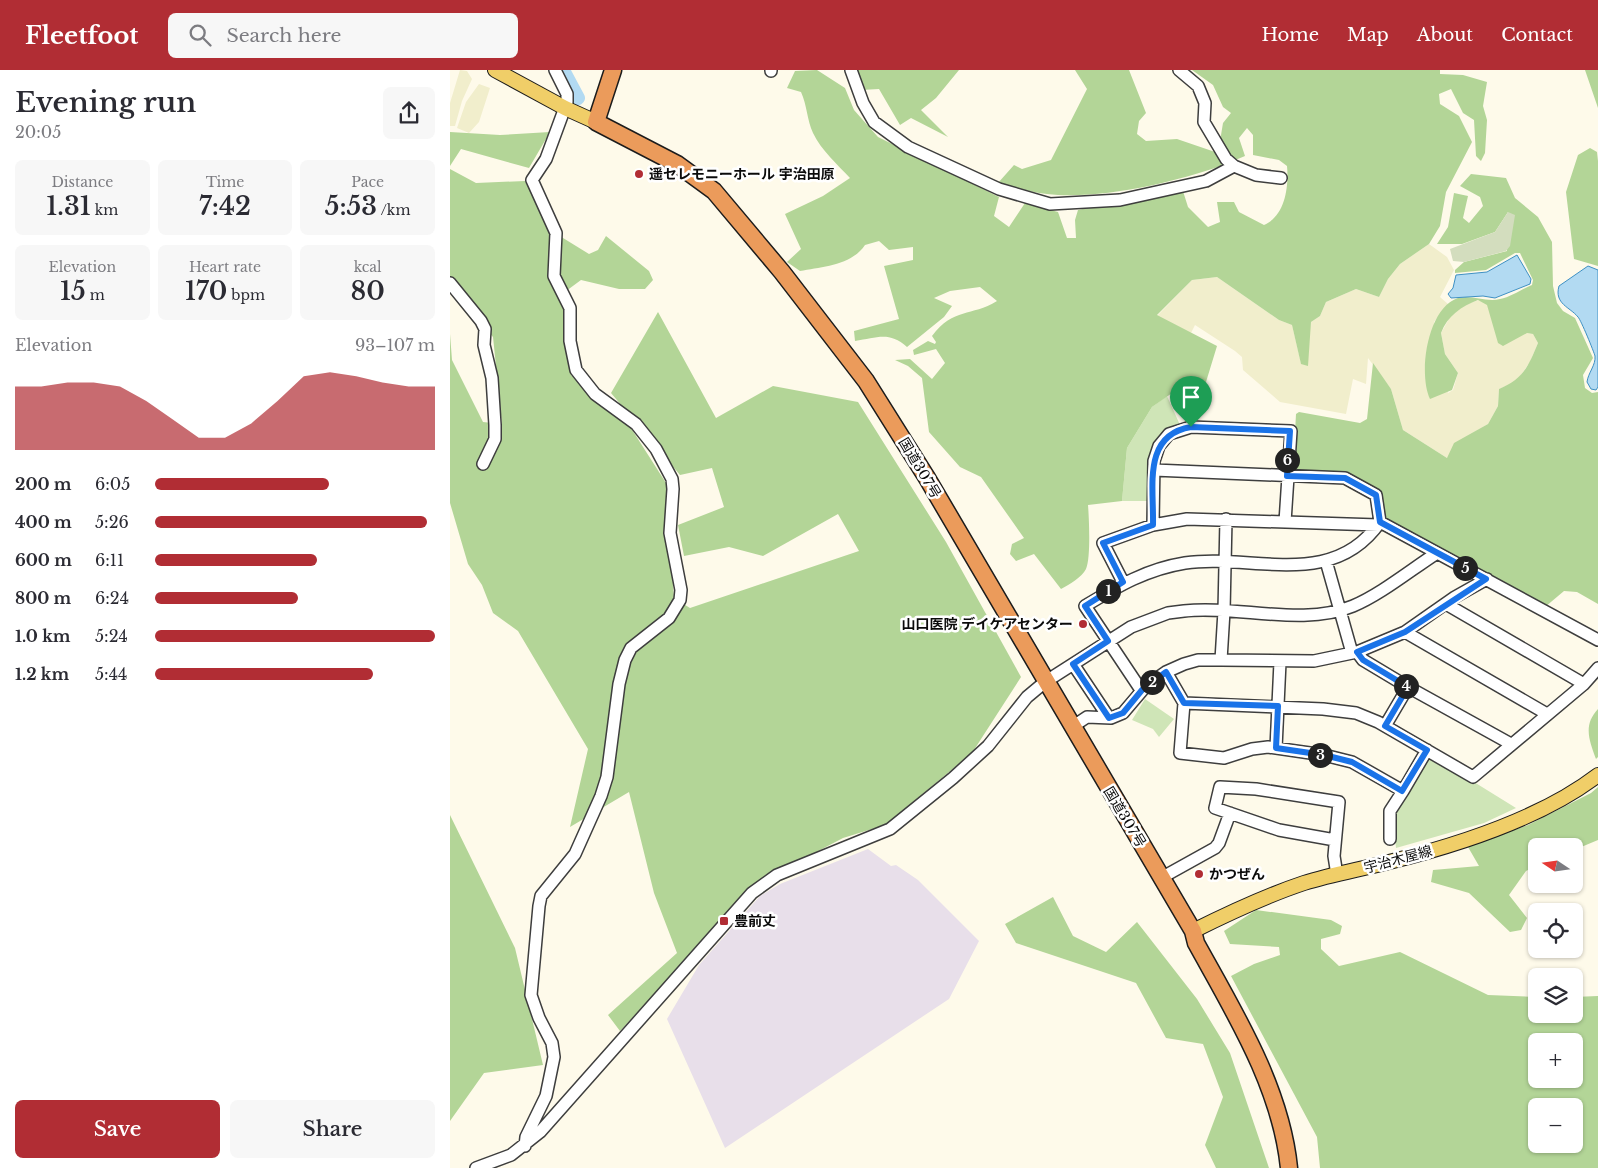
<!DOCTYPE html>
<meta charset="utf-8">
<style>
body{margin:0;font-family:"Libre Baskerville","Noto Sans JP",serif;background:#f7f7f7;color:#2b2b33;height:100vh;display:flex;flex-direction:column;font-size:19px;white-space:nowrap}
*{box-sizing:border-box;margin:0}
p{font-size:16px;color:#7c7c81}
.icon{flex:none;width:28px;height:28px;fill:none;stroke:currentColor;stroke-width:2;stroke-linecap:round;stroke-linejoin:round}
.map{position:relative;flex:1;overflow:hidden}
.details{display:flex;flex-direction:column;background:#fff;width:450px}
.details>*{flex:none}
.needle{width:32px;rotate:283deg}
.tools{position:absolute;left:1078px;top:768px;display:grid;gap:10px}
.tools a{display:grid;place-items:center;width:55px;height:55px;border-radius:8px;background:#fff;box-shadow:0 1px 4px #0004;font-size:25px}
.pin{position:absolute;display:grid;place-items:center;width:42px;height:42px;color:#fff;margin:-51px -21px;border-radius:50% 50% 50% 0;rotate:-45deg;box-shadow:0 0 5px #0007}
.pin .icon{rotate:45deg}
.km{position:absolute;width:25px;height:25px;margin:-12px;border-radius:50%;background:#222;color:#fff;font-size:14px;line-height:25px;text-align:center}
.round{display:grid;place-items:center;flex:none;width:52px;height:52px;border-radius:8px;background:#f7f7f7}
.headline{display:flex;align-items:center;justify-content:space-between;height:85px;padding:0 15px}
h1{font-size:28px;font-weight:600;line-height:38px}
.figures{display:grid;grid-template-columns:repeat(3,1fr);gap:8px;height:85px;padding:5px 15px}
.figures div{display:grid;align-content:center;border-radius:8px;background:#f7f7f7;text-align:center}
.figures b{font-size:25px;font-weight:600}
.figures small{font-size:14px;font-weight:400}
.figures p{font-size:14px}
.chart{height:140px;padding:10px 15px}
.chart p{display:flex;justify-content:space-between}
.chart svg{width:100%;height:90px;margin-top:5px;fill:#b12d34;opacity:.7}
.primary-button{display:flex;gap:10px;margin-top:auto;padding:10px 15px}
.primary-button a{flex:1;height:58px;border-radius:8px;background:#b12d34;color:#fff;font-size:20px;font-weight:600;line-height:58px;text-align:center}
.primary-button a+a{background:#f7f7f7;color:#2b2b33}
ul{padding:0 15px;list-style:none;font-size:16px}
li{display:grid;grid-template-columns:80px 60px 1fr;align-items:center;height:38px}
li i{height:12px;border-radius:6px;background:#b12d34}
header{display:flex;align-items:center;gap:30px;box-sizing:border-box;height:70px;padding:0 25px;background:#b12d34;color:#fff}
header strong{font-size:24px}
nav{display:flex;gap:28px;margin-inline-start:auto;font-size:18px}
.search{width:350px;height:45px;background:#f7f7f7;display:flex;align-items:center;gap:12px;box-sizing:border-box;padding:0 18px;border-radius:8px;color:#7c7c81;font-size:19px}
main{display:flex;flex:1;min-height:0}
.map>svg:first-child{display:block}
</style>
<header>
<strong>Fleetfoot</strong>
<div class="search"><svg class="icon" aria-label="search" viewBox="0 0 24 24"><circle cx="10" cy="10" r="6"/><path d="M15 15l6 6"/></svg>Search here</div>
<nav><a>Home</a><a>Map</a><a>About</a><a>Contact</a></nav>
</header>
<main>
<section class="details">
<div class="headline"><div><h1>Evening run</h1><p>20:05</p></div><a class="round"><svg class="icon" aria-label="share" viewBox="0 0 24 24"><path d="M12 15V3M7 8l5-5 5 5M5 13v7h14v-7"/></svg></a></div>
<div class="figures">
<div><p>Distance</p><b>1.31<small> km</small></b></div>
<div><p>Time</p><b>7:42</b></div>
<div><p>Pace</p><b>5:53<small> /km</small></b></div>
</div>
<div class="figures">
<div><p>Elevation</p><b>15<small> m</small></b></div>
<div><p>Heart rate</p><b>170<small> bpm</small></b></div>
<div><p>kcal</p><b>80</b></div>
</div>
<div class="chart"><p><span>Elevation</span>93–107 m</p>
<svg viewBox="0 0 160 44" preserveAspectRatio="none"><path d="M0 44V13L10 13L20 11L30 11L40 13L50 20L60 29L70 38L80 38L90 31L100 20L110 8L120 6L130 8L140 11L150 13L160 13V44z"/></svg>
</div>
<ul>
<li><b>200 m</b>6:05<i style="width:62%"></i></li>
<li><b>400 m</b>5:26<i style="width:97%"></i></li>
<li><b>600 m</b>6:11<i style="width:58%"></i></li>
<li><b>800 m</b>6:24<i style="width:51%"></i></li>
<li><b>1.0 km</b>5:24<i style="width:100%"></i></li>
<li><b>1.2 km</b>5:44<i style="width:78%"></i></li>
</ul>
<div class="primary-button"><a>Save</a><a>Share</a></div>
</section>
<div class="map">
<svg width="1148" height="1098" viewBox="0 0 1148 1098">
<rect width="100%" height="100%" fill="#fefaea"/>
<path fill="#e8dfea" d="M 418,779 L 441,796 L 446,795 L 468,810 L 529,871 L 499,929 L 275,1078 L 217,949 L 249,895 L 310,826 L 330,814 Z"/>
<path fill="#f1eecc" d="M 10,0 L 17,1 L 22,9 L 12,31 L 5,56 L 0,56 L 0,33 Z
M 29,14 L 40,18 L 29,52 L 19,63 L 7,58 L 16,32 Z
M 979,174 L 997,187 L 1004,200 L 990,227 L 998,234 L 984,252 L 998,323 L 1003,320 L 1008,303 L 995,284 L 991,263 L 1000,247 L 1014,235 L 1029,230 L 1035,232 L 1077,263 L 1083,264 L 1088,273 L 1080,292 L 1066,312 L 1049,319 L 1048,336 L 1038,354 L 1023,363 L 997,388 L 953,360 L 941,319 L 918,288 L 916,314 L 903,309 L 896,344 L 830,332 L 793,300 L 792,287 L 785,281 L 745,255 L 741,263 L 707,246 L 742,210 L 767,207 L 829,250 L 842,255 L 851,293 L 861,252 L 870,246 L 876,232 L 906,219 L 929,227 L 938,209 L 950,194 Z"/>
<path fill="#cfe5b7" d="M 717,326 L 730,355 L 717,362 L 700,431 L 672,431 L 677,378 L 702,337 Z
M 695,629 L 724,649 L 709,667 L 703,659 L 682,650 Z
M 982,686 L 1066,738 L 1034,753 L 946,778 L 943,747 L 976,688 Z"/>
<path fill="#b3d597" fill-rule="evenodd" d="M 367,0 L 395,18 L 404,40 L 428,67 L 549,127 L 544,146 L 559,157 L 575,133 L 608,142 L 617,168 L 626,168 L 625,150 L 628,140 L 732,118 L 738,137 L 758,157 L 770,152 L 767,132 L 784,132 L 789,142 L 814,155 C 835,146 839,117 837,96 L 829,90 L 803,85 L 803,65 L 797,58 L 789,68 L 795,86 L 783,91 L 770,71 L 773,53 L 781,43 L 773,37 L 763,15 L 742,0 L 990,0 L 990,4 L 1013,5 L 1037,12 L 1033,36 L 1037,50 L 1035,83 L 1031,91 L 1026,86 L 1024,50 L 1013,43 L 1001,19 L 989,24 L 990,34 L 1009,46 L 1022,72 L 996,122 L 990,156 L 979,174 L 950,194 L 938,209 L 929,227 L 906,219 L 876,232 L 870,246 L 861,252 L 858,296 L 851,294 L 842,255 L 829,250 L 767,207 L 742,210 L 707,245 L 767,276 L 756,312 L 725,321 L 702,337 L 677,378 L 672,431 L 638,435 C 639,448 641,487 636,499 C 632,507 619,515 611,519 L 584,484 L 566,491 L 560,484 L 562,474 L 574,468 L 531,407 L 510,397 L 479,362 L 472,308 L 458,296 L 445,290 L 460,289 L 482,309 L 495,293 L 486,279 L 464,285 L 463,280 L 478,271 L 485,274 L 486,272 L 482,266 C 504,237 521,247 547,231 L 530,217 L 500,221 L 484,228 L 502,236 L 494,247 L 457,277 C 439,261 427,268 405,271 L 404,261 L 449,249 L 434,196 L 463,190 L 463,177 L 439,180 L 429,171 L 415,175 C 402,195 372,197 350,201 L 337,192 L 351,179 L 335,144 L 373,126 L 400,108 C 388,95 371,80 363,63 C 357,50 357,35 351,22 L 337,18 L 345,1 Z
M 405,0 L 509,0 L 486,28 L 471,40 L 498,67 L 461,48 L 450,55 L 429,19 L 411,20 Z
M 625,0 L 679,0 L 696,43 L 689,51 L 687,64 L 696,71 L 727,69 L 768,83 L 773,95 C 724,113 648,130 597,124 C 581,122 564,117 548,113 L 564,95 L 572,99 L 601,90 L 637,19 Z
M 1135,0 L 1148,0 L 1148,38 Z
M 0,62 L 50,65 L 100,62 L 79,98 L 11,79 L 0,96 Z
M 1140,78 L 1147,82 L 1148,91 L 1148,196 L 1124,189 L 1116,122 L 1128,85 Z
M 0,99 L 26,113 L 75,111 L 100,160 L 139,184 L 148,180 L 156,166 L 199,201 L 203,210 L 195,219 L 169,219 L 131,210 L 108,227 L 113,239 L 121,305 L 179,355 L 216,413 L 224,528 L 240,538 L 409,481 L 388,444 L 313,486 L 279,477 L 234,486 L 228,455 L 274,437 L 262,398 L 230,405 L 161,323 L 208,242 L 266,348 L 323,316 L 408,332 L 496,472 L 571,607 L 522,683 L 435,755 L 393,768 L 307,813 L 170,961 L 158,945 L 227,883 L 204,823 L 179,722 L 120,757 L 138,679 L 68,561 L 43,543 L 32,515 L 18,494 L 0,433 L 0,264 L 2,290 L 33,352 L 52,354 L 43,267 L 0,220 Z
M 1021,104 L 1056,108 L 1065,128 L 1088,147 L 1102,172 L 1103,216 L 1107,233 L 1113,241 L 1125,248 L 1143,288 L 1133,305 L 1135,318 L 1142,323 L 1148,322 L 1148,534 L 1127,522 L 1114,521 L 1095,537 L 934,448 L 932,423 L 895,404 L 843,400 L 846,344 L 849,342 L 910,353 L 917,349 L 923,293 L 941,319 L 953,360 L 997,388 L 1004,373 L 1038,354 L 1048,336 L 1049,319 C 1073,309 1078,297 1088,273 L 1083,264 L 1077,263 L 1053,276 L 1048,273 L 1037,235 L 1028,230 C 1012,236 997,246 991,263 L 995,284 L 1008,303 L 1002,320 L 980,329 C 968,304 977,238 1008,228 C 1021,224 1037,233 1050,229 C 1061,227 1072,219 1082,215 L 1083,210 L 1070,183 L 1065,183 L 1036,200 L 1005,203 L 1005,200 L 1014,192 L 1057,181 L 1058,142 L 1045,162 L 1012,174 L 987,174 L 998,157 L 1004,123 L 1018,126 L 1013,148 L 1019,153 L 1033,136 L 1030,127 L 1010,116 Z
M 1148,639 L 1148,687 L 1146,689 C 1139,670 1133,655 1148,639 Z
M 1148,717 L 1148,770 L 1124,780 L 1124,776 L 1086,776 L 1086,796 L 1076,801 L 1059,825 L 1077,848 L 1071,860 L 1060,862 L 1019,823 L 981,812 L 983,800 L 1029,796 L 1018,777 L 1078,755 L 1141,723 Z
M 0,745 L 65,878 L 93,995 L 34,1003 L 0,1051 Z
M 603,827 L 623,866 L 656,882 L 687,852 L 747,929 L 780,983 L 819,1098 L 766,1098 L 755,1075 L 773,1027 L 753,974 L 716,968 L 686,913 L 566,873 L 555,854 Z
M 806,840 L 881,850 L 892,856 L 890,864 L 871,869 L 871,879 L 889,896 L 950,882 L 1038,925 L 1086,927 L 1086,944 L 1124,944 L 1124,927 L 1148,926 L 1148,1098 L 870,1098 L 867,1067 L 781,906 L 804,894 L 830,885 L 829,877 L 780,874 L 774,861 ZM 1086,971 L 1124,971 L 1124,1009 L 1086,1009 ZM 1086,1036 L 1124,1036 L 1124,1074 L 1086,1074 Z"/>
<path fill="#d3ddbe" d="M 1058,142 L 1065,145 L 1060,176 L 1056,181 L 1014,192 L 1003,191 L 1000,179 L 1045,162 Z"/>
<path fill="#b2daf2" stroke="#3e90c4" d="M 1067,185 L 1081,209 L 1080,214 L 1045,228 L 1033,226 L 1001,228 L 998,224 L 1003,218 L 1006,205 L 1037,202 Z
M 1138,196 L 1148,200 L 1148,317 L 1146,320 L 1141,319 L 1137,312 C 1138,303 1146,295 1145,286 C 1144,282 1131,250 1128,247 C 1120,237 1104,234 1109,216 Z"/>
<g fill="none" stroke-linecap="round" stroke-linejoin="round">
<path stroke="#b2daf2" stroke-width="14" d="M 113,0 L 128,28"/>
<defs>
<path id="minor" d="M 401,0 L 413,33 L 424,52 L 458,77 L 549,119 L 600,134 L 670,130 L 756,111 L 784,96 L 806,105 L 831,108
M 729,0 L 748,16 L 755,33 L 754,52 L 776,89 L 784,96
M 321,1 L 321,0
M 0,213 L 31,251 L 35,259 L 34,275 L 42,308 L 45,355 L 45,369 L 33,394
M 930,452 L 1148,570
M 703,455 L 704,391 L 709,376 L 719,364 L 741,357 L 841,361 L 835,452
M 876,491 L 902,583
M 673,512 L 653,473 L 703,455 L 737,449 L 928,455
M 996,534 L 1134,614
M 774,541 L 776,449
M 955,562 L 1097,644
M 907,582 L 913,590 L 958,617 L 1061,674
M 771,590 L 774,541
M 623,594 L 659,648
M 716,602 L 734,633 L 730,683 L 774,688 L 802,679 L 818,677 L 874,685 L 902,692 L 953,721 L 977,680
M 691,620 L 635,536 C 668,516 697,499 735,493 C 802,483 882,521 930,452 L 926,425 L 895,408 L 704,400
M 734,633 L 873,639 L 906,643 L 928,652 L 1023,707 L 1134,614 L 1148,598
M 935,656 L 958,617
M 622,657 L 637,647 L 661,648 L 673,643 L 696,616 L 716,602 L 734,594 L 748,590 L 771,590 L 864,591 L 907,582 L 955,562 L 1005,527 L 1037,509
M 826,678 L 830,592
M 940,769 L 940,741 L 953,721
M 885,770 L 829,760 L 765,738 L 770,717 L 806,719 L 889,732 L 884,786 L 887,805
M 711,808 L 765,778 L 769,773 L 780,743
M 75,1076 L 76,1067 L 96,1026 L 104,987 L 102,973 L 89,948 L 81,925 L 89,836 L 91,826 L 125,784 L 151,726 L 157,707 L 169,614 L 175,590 L 181,578 L 219,548 L 230,530 L 231,520 L 220,463 L 223,419 L 222,409 L 206,379 L 186,354 L 145,324 L 126,300 L 120,271 L 120,238 L 104,206 L 106,163 L 82,110 L 96,89 L 117,32 L 117,24 L 105,0
M 26,1098 L 61,1085 L 90,1062 L 302,823 L 327,805 L 440,759 L 503,708 L 538,676 L 577,627 L 595,612 L 681,557 L 718,543 L 734,541 C 787,535 853,557 903,536 C 930,525 962,499 987,483"/>
<path id="major" d="M 45,0 L 115,38 L 146,52
M 743,861 C 779,843 815,826 854,813 C 883,804 913,799 943,791 C 1011,774 1092,748 1148,705"/>
<path id="highway" d="M 163,0 L 146,52 L 227,94 L 264,121 L 332,202 L 416,311 L 477,408 L 743,861 L 746,873 C 784,942 831,1017 839,1098"/>
</defs>
<use href="#minor" stroke="#3e3e3e" stroke-width="14"/>
<use href="#major" stroke="#1c1c1c" stroke-width="16"/>
<use href="#highway" stroke="#1c1c1c" stroke-width="19"/>
<use href="#minor" stroke="#fff" stroke-width="11"/>
<use href="#major" stroke="#f0ce68" stroke-width="14"/>
<use href="#highway" stroke="#eb9b5b" stroke-width="16"/>
</g>
<g fill="none" stroke-linecap="round" stroke-linejoin="round">
<defs>
<path id="route" d="M 741,357 L 840,361 L 837,406 L 895,408 L 926,425 L 930,452 L 1036,509 L 955,562 L 907,582 L 913,590 L 958,617 L 935,656 L 977,680 L 952,721 L 902,692 L 874,685 L 826,678 L 828,636 L 734,633 L 716,602 L 692,620 L 673,643 L 659,648 L 623,594 L 658,571 L 635,536 L 673,512 L 653,473 L 703,455 C 704,417 692,365 741,357 Z"/>
</defs>
<use href="#route" stroke="#fff" stroke-width="10"/>
<use href="#route" stroke="#1a73e8" stroke-width="6"/>
</g>
<g fill="#b12d34" stroke="#fff" stroke-width="2">
<circle cx="189" cy="104" r="5"/>
<circle cx="633" cy="554" r="5"/>
<circle cx="749" cy="804" r="5"/>
<rect x="269" y="846" width="10" height="10" rx="2.5"/>
</g>
<g text-anchor="middle" stroke-width="5" stroke-linejoin="round" paint-order="stroke">
<g font-size="14" font-weight="bold" fill="#0b0b0b" stroke="#fff" text-anchor="start">
<text x="199" y="109">遥セレモニーホール 宇治田原</text>
<text x="623" y="559" text-anchor="end">山口医院 デイケアセンター</text>
<text x="759" y="809">かつぜん</text>
<text x="284" y="856">豊前丈</text>
</g>
<g font-size="14" fill="#0b0b0b" stroke="#fff">
<text transform="translate(470 398) rotate(59)" y="5">国道307号</text>
<text transform="translate(675 747) rotate(59)" y="5">国道307号</text>
<text transform="translate(948 789) rotate(-15)" y="5">宇治木屋線</text>
</g>
</g>
</svg>
<div class="tools">
<a><svg class="needle" viewBox="-14 -14 28 28"><path d="M0-13l5 13h-10z" fill="#e53935"/><path d="M0 13l5-13h-10z" fill="#7c7c81"/></svg></a>
<a><svg class="icon" aria-label="locate" viewBox="0 0 24 24"><circle cx="12" cy="12" r="6"/><path d="M12 2v4M12 18v4M2 12h4M18 12h4"/></svg></a>
<a><svg class="icon" aria-label="layers" viewBox="0 0 24 24"><path d="M12 4l9 5-9 5-9-5zM3 14l9 5 9-5"/></svg></a>
<a>+</a>
<a>−</a>
</div>
<div class="pin" style="left:741px;top:357px;background:#1e9e55"><svg class="icon" aria-label="arrive" viewBox="0 0 24 24"><path d="M6 21V4h12l-3 4 3 4H6"/></svg></div>
<b class="km" style="left:658px;top:521px">1</b>
<b class="km" style="left:702px;top:612px">2</b>
<b class="km" style="left:870px;top:685px">3</b>
<b class="km" style="left:956px;top:616px">4</b>
<b class="km" style="left:1015px;top:498px">5</b>
<b class="km" style="left:837px;top:390px">6</b>
</div>
</main>
